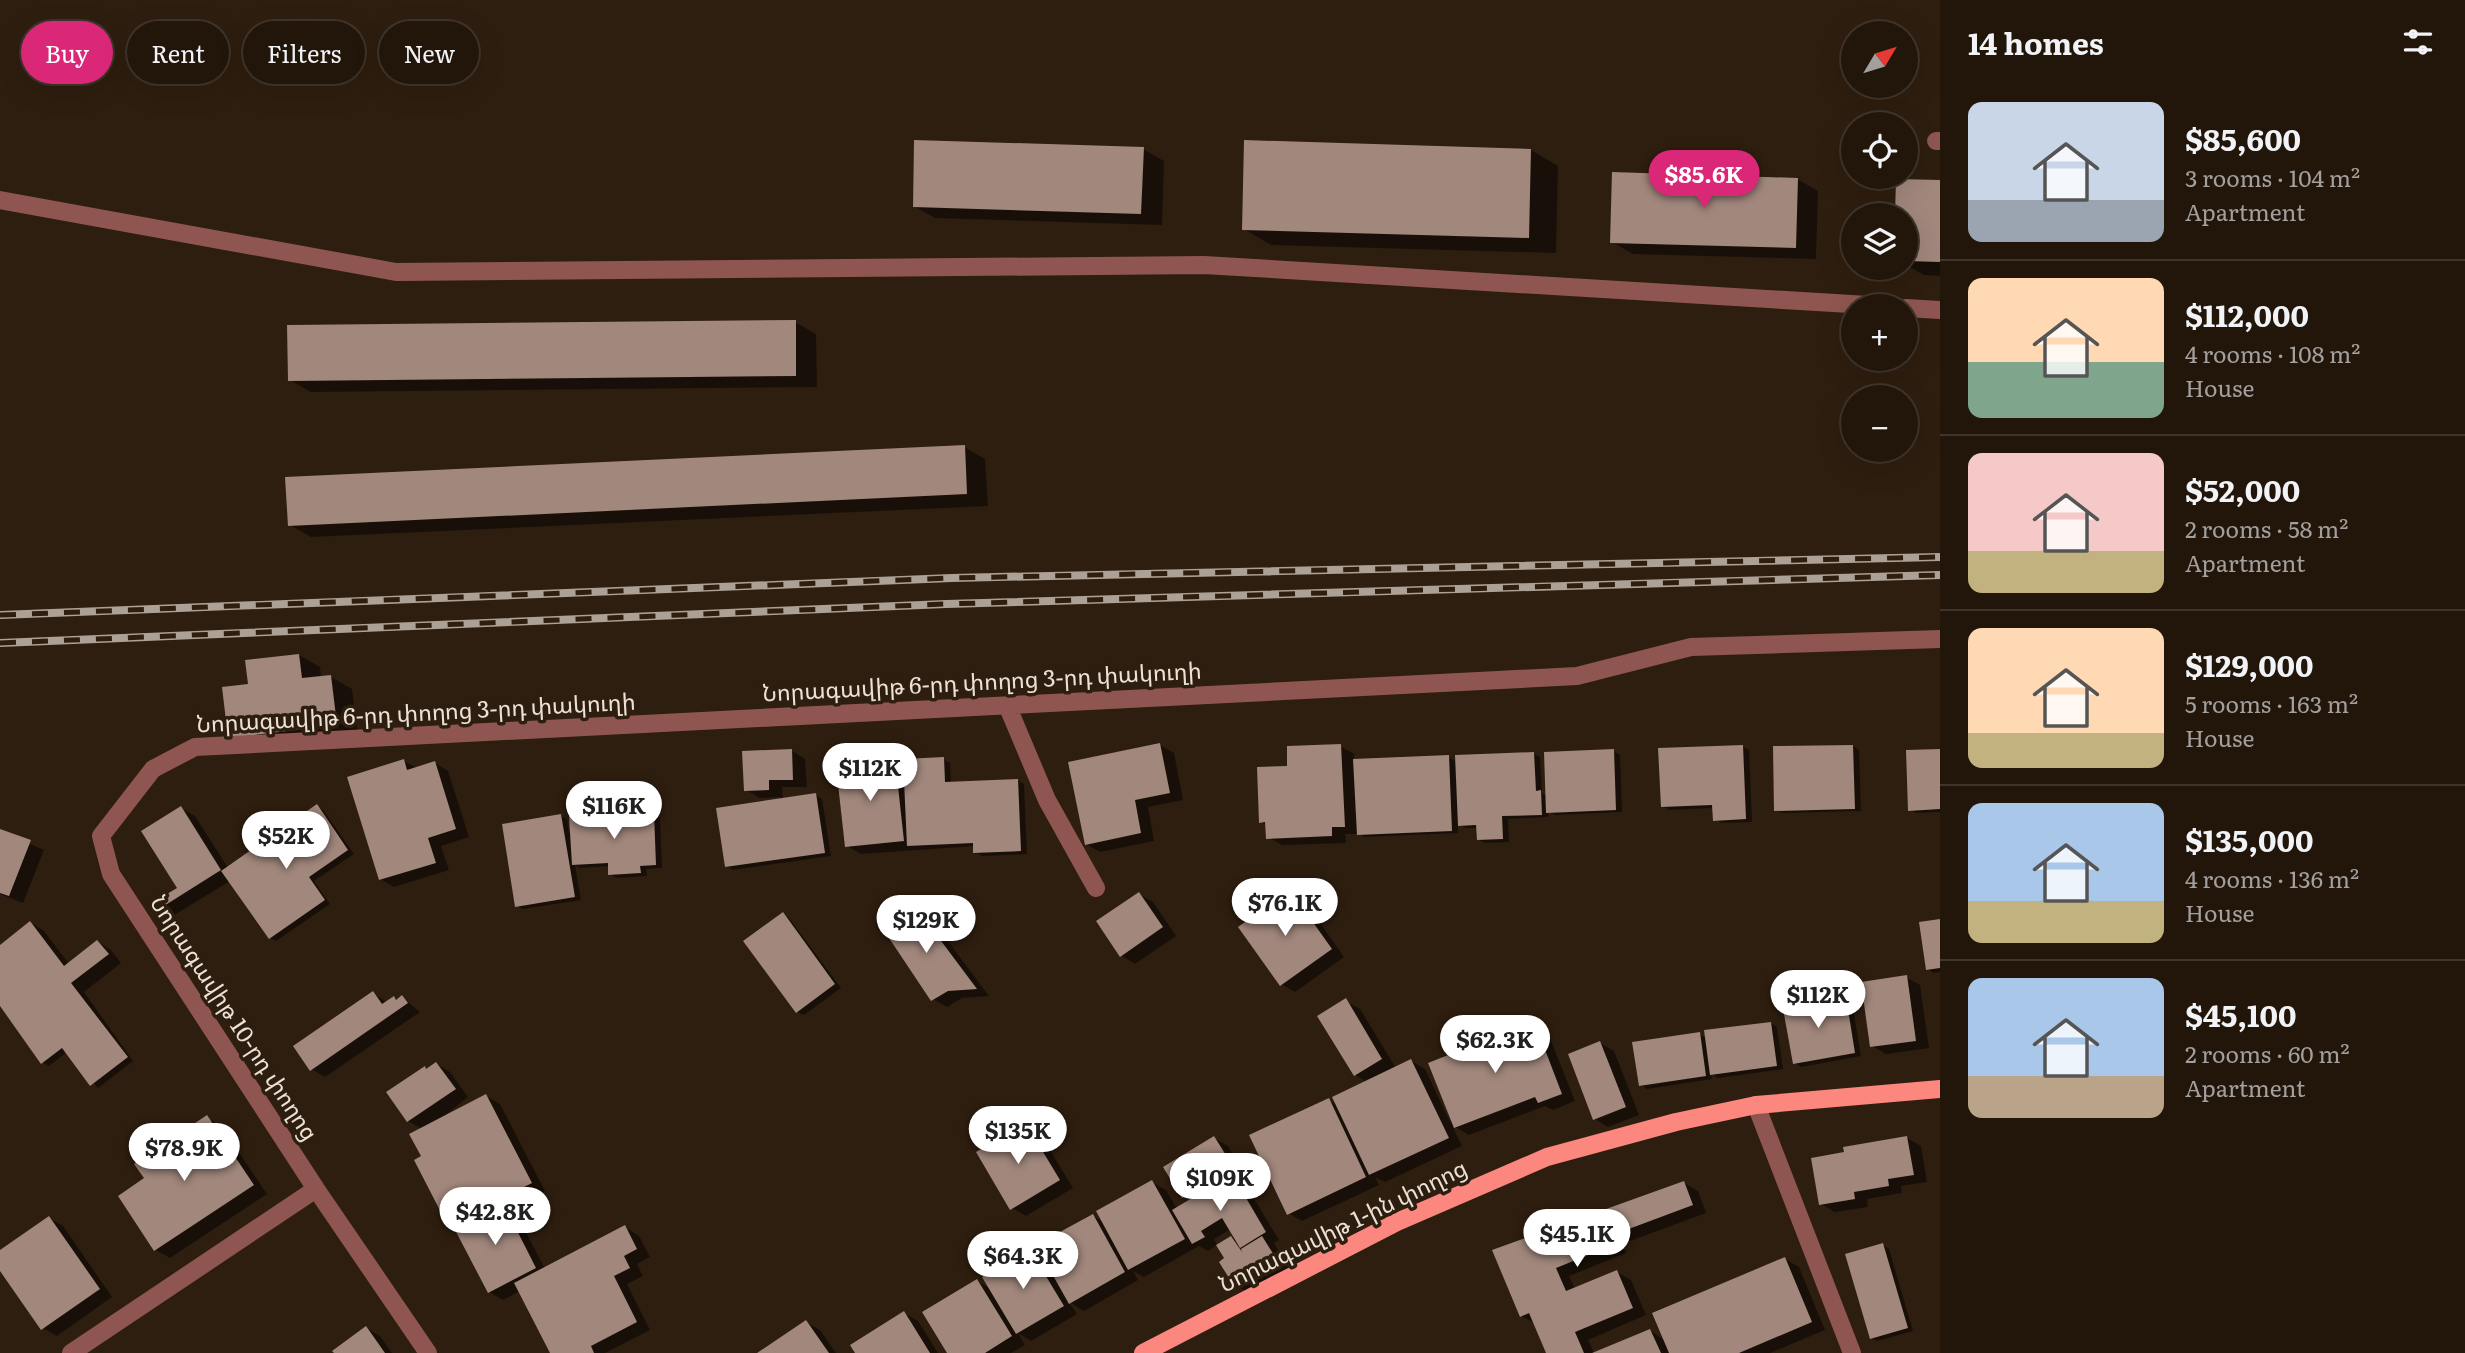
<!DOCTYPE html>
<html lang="en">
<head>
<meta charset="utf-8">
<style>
	body { margin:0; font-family:Literata,"Noto Sans Armenian",serif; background:#2a1f14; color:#f1f3f6; height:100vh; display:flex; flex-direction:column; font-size:26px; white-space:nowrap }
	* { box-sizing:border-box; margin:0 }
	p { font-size:23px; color:#a29f9d }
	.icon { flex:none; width:38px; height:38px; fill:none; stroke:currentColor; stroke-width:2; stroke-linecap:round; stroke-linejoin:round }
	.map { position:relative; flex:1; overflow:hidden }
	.side { display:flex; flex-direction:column; background:#22160b; width:525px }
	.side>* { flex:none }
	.banner { position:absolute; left:21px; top:21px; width:665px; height:63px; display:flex; gap:14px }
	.needle { width:46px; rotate:52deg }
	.controls { position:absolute; left:1841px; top:21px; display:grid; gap:14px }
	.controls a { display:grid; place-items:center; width:77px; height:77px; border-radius:50%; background:#22160b; box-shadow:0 7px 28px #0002,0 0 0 2px #3f352c; font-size:35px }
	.price { position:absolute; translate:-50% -60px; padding:0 16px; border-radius:24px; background:#fff; color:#222; font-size:23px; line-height:46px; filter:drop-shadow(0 2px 4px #0008) }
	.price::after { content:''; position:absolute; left:50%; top:42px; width:21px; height:16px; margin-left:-10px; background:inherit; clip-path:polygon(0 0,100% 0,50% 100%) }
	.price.on { background:#db2777; color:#fff }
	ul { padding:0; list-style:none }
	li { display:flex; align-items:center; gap:21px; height:175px; padding:0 28px }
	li+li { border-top:2px solid #3f352c }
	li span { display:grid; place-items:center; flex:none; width:196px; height:140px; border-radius:14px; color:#555 }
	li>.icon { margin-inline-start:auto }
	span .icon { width:84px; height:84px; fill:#fffc; stroke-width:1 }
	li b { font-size:30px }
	h2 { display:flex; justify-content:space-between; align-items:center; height:84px; padding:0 28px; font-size:30px }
	.tag { padding:0 24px; border-radius:32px; background:#22160b; box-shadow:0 7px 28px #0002,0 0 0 2px #3f352c; font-size:24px; line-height:63px }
	.tag.on { background:#db2777; color:#fff }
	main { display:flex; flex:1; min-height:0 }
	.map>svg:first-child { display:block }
	.shadow { fill:#0007; fill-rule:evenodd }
	.building { fill:#a1877c }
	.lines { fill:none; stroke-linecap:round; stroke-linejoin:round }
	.minor { stroke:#8f5651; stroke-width:18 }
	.major { stroke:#fc877f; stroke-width:18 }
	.rail-casing { stroke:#ada195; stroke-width:8 }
	.rail { stroke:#2e1e0f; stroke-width:5; stroke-dasharray:16; stroke-linecap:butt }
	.labels { text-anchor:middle; stroke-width:7; stroke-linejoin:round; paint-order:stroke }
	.street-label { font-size:23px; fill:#ece1d7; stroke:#2e1e0f }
</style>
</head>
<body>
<main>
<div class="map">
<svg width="1940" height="1353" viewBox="0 0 1940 1353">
	<rect width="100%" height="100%" fill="#2e1e0f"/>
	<path class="shadow" d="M1143,149L1164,161L1162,225L935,218L914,206Z
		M1531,150L1558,166L1556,253L1271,245L1244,229Z
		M1797,179L1818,191L1816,259L1633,254L1612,242Z
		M1898,181L1940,182V276L1924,275L1906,265V215H1897Z
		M795,322L816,334L817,387L311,392L290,380Z
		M964,447L985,459L988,506L311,537L290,525Z
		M299,655L320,667L321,678L331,677L352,689L358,736H230L250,686Z
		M1160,745L1174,753L1183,800L1148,807L1154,841L1100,852L1086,844Z
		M1340,746L1354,754V761L1448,757L1457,762L1534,754L1540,757L1542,793L1547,796L1613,751L1620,755L1622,812L1555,815L1548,811V817L1508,819L1509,842L1485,843L1478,839V828H1466L1458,824V833L1365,837L1359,834H1345L1346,843L1282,845L1268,837L1267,825L1261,822L1289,767Z
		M1853,746L1859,750L1861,811L1782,813L1776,810Z
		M1743,747L1749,750L1752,822L1722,823L1715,819L1714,808L1669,810L1663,806Z
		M791,750L805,759L807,787H782L783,800L816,795L822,799L831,856L733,870L726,866L781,800L780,797L760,798L746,790Z
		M1940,750V812L1917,813L1910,810Z
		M943,759L950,763L951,783L1017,780L1024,784L1027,854L982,856L975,852V846L861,854L847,846L895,761L905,767Z
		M404,761L417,768L435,763L448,771L469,837L441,846L449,870L394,887L380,879Z
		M317,806L323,810L354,854L314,881L330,904L276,941L270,938L230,881L171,917L157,909L180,888L181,808L195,816L228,868Z
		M653,814L660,818L662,868L646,869L647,876L616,878L610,874V866L580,868L575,865L581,900L523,909L517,906L561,816L567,819L569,833Z
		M0,831L44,850L23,903L0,894Z
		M1290,892L1304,900L1344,957L1295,992L1281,984Z
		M1139,894L1153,902L1176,936L1135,964L1122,956Z
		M915,908L929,916L989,996L962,998L947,1007L933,999Z
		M783,914L789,918L841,988L804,1015L797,1012Z
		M1940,921V972L1934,973L1927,969Z
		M31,923L44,931L69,964L98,942L111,950L121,963L84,992L133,1061L98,1088L67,1052L49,1066L42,1062L0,1003V947Z
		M1906,977L1920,985L1929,1048L1886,1054L1872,1046Z
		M373,993L388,1003L402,997L420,1012L325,1077L311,1069Z
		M1820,998L1827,1002L1828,1008L1846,1005L1853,1008L1861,1056L1801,1067L1795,1063Z
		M1346,1001L1360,1009L1396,1068L1411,1061L1425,1069L1450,1122L1534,1023L1547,1031L1575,1101L1553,1110L1545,1106L1469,1135L1452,1125L1462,1146L1385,1182L1375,1177L1379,1185L1302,1221L1288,1213L1328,1100L1338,1105L1367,1082L1355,1075Z
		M1771,1023L1777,1027L1783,1069L1718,1078L1711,1074L1712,1079L1647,1089L1641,1085L1699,1034L1706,1038Z
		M1600,1043L1614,1051L1639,1115L1608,1127L1595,1119Z
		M437,1064L450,1072L468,1097L438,1121L486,1096L500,1104L545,1191L511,1208L515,1211L545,1269L625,1227L639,1236L650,1257L637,1264L643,1276L627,1284L650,1330L605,1353H552L520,1291L503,1300L489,1292L458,1230L449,1225L423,1157L422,1129L408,1121L425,1068L428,1070Z
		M207,1118L221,1126L267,1194L170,1258L156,1250L146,1178Z
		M1025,1124L1039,1132L1073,1188L1026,1216L1012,1208Z
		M1214,1138L1228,1146L1246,1176L1239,1180L1245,1184L1279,1240L1274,1243L1290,1269L1249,1293L1235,1285L1219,1246L1235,1236L1231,1229L1214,1239L1217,1245L1208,1251L1199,1246L1144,1277L1133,1271L1138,1280L1084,1311L1069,1302L1077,1314L1031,1341L1018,1333L1025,1345L1011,1353H949L977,1281L991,1289L1029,1250L1047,1261L1093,1216L1104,1222L1152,1182L1166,1190L1177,1209L1191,1201L1184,1197ZM1254,1241V1242L1239,1252L1237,1248Z
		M1907,1138L1921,1146L1927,1182L1901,1186L1902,1193L1867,1199L1868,1207L1835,1212L1821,1204Z
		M1684,1183L1698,1191L1706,1213L1622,1244L1626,1253L1569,1276L1575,1289L1617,1272L1631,1280L1646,1315L1588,1340L1594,1353H1548L1536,1324L1521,1316L1495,1251Z
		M49,1218L63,1226L112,1297L57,1336L43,1328L0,1268V1253Z
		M1883,1245L1889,1249L1913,1331L1877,1341L1871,1338Z
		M1785,1259L1799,1267L1825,1330L1770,1353H1597L1650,1331L1665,1340Z
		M904,1313L918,1321L938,1353H857Z
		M806,1322L820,1330L836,1353H760Z
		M366,1328L380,1336L392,1353H336Z"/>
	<path class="building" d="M914,140L1144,147L1141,214L913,207Z
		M1244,140L1531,149L1529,238L1242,230Z
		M1612,172L1798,178L1796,248L1610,243Z
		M1896,179L1940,180V262L1906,261V215H1895Z
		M796,320V376L288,381L287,325Z
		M965,445L967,494L288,526L285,477Z
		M299,654L302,678L331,675L337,725L228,738L222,687L248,684L245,660Z
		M1160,743L1170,793L1135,800L1141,833L1085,845L1068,762Z
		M1341,744L1345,827H1332V836L1266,839L1265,822L1259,823L1257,767L1287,766V746Z
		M1743,745L1746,819L1713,821L1712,805L1661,807L1658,748Z
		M1853,745L1855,809L1774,811L1773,746Z
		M792,749L793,780H769V790L744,791L742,751Z
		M1614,749L1616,810L1546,813L1544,752Z
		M1940,749V809L1908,811L1906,750Z
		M1534,752L1536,791L1541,790L1542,815L1502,816L1503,839L1477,840L1476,825L1458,826L1455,755Z
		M1449,755L1452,831L1357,835L1353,759Z
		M944,757L945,782L1018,779L1021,851L973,853V843L907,846L903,759Z
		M404,759L407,770L435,761L456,829L428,838L436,863L379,880L347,777Z
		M895,759L904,841L845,847L836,766Z
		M816,793L825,853L725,867L716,808Z
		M317,804L348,850L309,877L325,900L269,939L221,871Z
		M181,806L221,870L156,911L152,903L177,888L141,831Z
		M654,813L656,865L640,866L641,873L608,875V863L572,865L569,816Z
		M561,814L575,897L515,907L502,824Z
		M0,829L31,840L9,896L0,893Z
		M1290,890L1332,949L1280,986L1238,927Z
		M1139,892L1163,927L1120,957L1096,921Z
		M915,906L977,989L948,991L931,1001L881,926Z
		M783,912L835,984L796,1013L743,941Z
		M1940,919V968L1926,970L1919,922Z
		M30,921L64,966L97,940L109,954L71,983L128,1057L90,1086L62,1048L41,1064L0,1006V945Z
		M1907,975L1916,1041L1870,1047L1861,982Z
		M373,991L382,1004L394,996L396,1000L402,995L408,1003L310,1071L293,1046Z
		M1820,996L1823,1007L1847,1003L1855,1053L1793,1064L1782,1003Z
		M1346,998L1382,1059L1354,1076L1317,1016Z
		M1534,1021L1562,1094L1538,1103L1535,1097L1454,1128L1428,1063Z
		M1771,1022L1777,1066L1710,1075L1704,1030Z
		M1700,1032L1706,1076L1639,1086L1632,1042Z
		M1600,1041L1626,1107L1593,1120L1568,1054Z
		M1411,1059L1449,1138L1369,1175L1332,1097Z
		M436,1062L456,1089L407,1122L386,1092L425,1066L426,1069Z
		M486,1094L532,1183L448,1226L414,1160L421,1156L409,1134Z
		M1329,1098L1366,1177L1287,1215L1249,1135Z
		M207,1115L254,1185L154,1251L118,1196L144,1178L134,1164Z
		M1025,1122L1060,1180L1010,1210L976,1152Z
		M1214,1136L1234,1168L1182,1198L1163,1167Z
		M1907,1136L1914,1175L1888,1179L1889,1186L1854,1192L1855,1199L1819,1205L1811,1158L1844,1152L1843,1147Z
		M1232,1174L1266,1232L1240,1248L1222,1218L1201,1231L1205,1237L1192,1244L1172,1210Z
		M1152,1180L1185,1239L1128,1270L1096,1211Z
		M1684,1181L1693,1205L1610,1236L1613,1245L1556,1268L1566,1291L1617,1270L1633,1308L1575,1332L1584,1353H1546L1529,1313L1520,1317L1492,1250Z
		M502,1201L536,1268L488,1293L453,1226Z
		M1093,1214L1125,1272L1069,1304L1036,1245Z
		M49,1216L100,1289L41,1330L0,1271V1250Z
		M625,1225L637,1249L624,1256L630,1268L614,1276L637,1322L591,1346L594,1353H550L514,1283Z
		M1231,1236L1242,1252L1241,1249L1262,1236L1277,1260L1234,1286L1219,1262L1224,1258L1216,1245Z
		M1883,1243L1908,1328L1870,1339L1845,1254Z
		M1029,1248L1064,1306L1016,1334L982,1277Z
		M1785,1257L1812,1322L1739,1353H1669L1652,1313Z
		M977,1279L1012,1336L985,1353H947L922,1312Z
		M904,1311L930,1353H855L850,1345Z
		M806,1320L829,1353H757Z
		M366,1326L385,1353H334L332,1351Z
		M1650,1329L1661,1353H1592Z"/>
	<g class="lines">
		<path class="minor" d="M1936,141H1940
			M0,200L396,272L1204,265L1884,306
			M1906,308L1940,310
			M1007,705L1047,800L1096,888
			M1756,1105L1852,1353
			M71,1353L316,1189
			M428,1353L316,1189L111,874L101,836L153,769L195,747L1577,676L1691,647L1940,639"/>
		<path class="major" d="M1143,1353L1397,1222L1547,1157L1676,1122L1756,1105L1940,1089"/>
		<g class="rail-casing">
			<path id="rail" d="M0,615L952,578L1940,557
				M0,643L946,604L1940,575"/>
		</g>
		<use href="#rail" class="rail"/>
	</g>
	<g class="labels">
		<g class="street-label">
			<text transform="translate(982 682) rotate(-3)" y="8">Նորագավիթ 6-րդ փողոց 3-րդ փակուղի</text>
			<text transform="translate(416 713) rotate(-3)" y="8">Նորագավիթ 6-րդ փողոց 3-րդ փակուղի</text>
			<text transform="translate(234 1018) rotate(57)" y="8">Նորագավիթ 10-րդ փողոց</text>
			<text transform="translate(1343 1226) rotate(-26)" y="8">Նորագավիթ 1-ին փողոց</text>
		</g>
	</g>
</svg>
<div class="controls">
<a><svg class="needle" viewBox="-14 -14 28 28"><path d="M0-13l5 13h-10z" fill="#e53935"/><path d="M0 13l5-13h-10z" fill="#a29f9d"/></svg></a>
<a><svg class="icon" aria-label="locate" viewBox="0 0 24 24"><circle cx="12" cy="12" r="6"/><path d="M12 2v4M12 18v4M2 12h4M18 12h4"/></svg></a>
<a><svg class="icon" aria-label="layers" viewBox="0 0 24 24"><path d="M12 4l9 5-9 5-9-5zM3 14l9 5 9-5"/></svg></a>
<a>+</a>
<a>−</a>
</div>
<b class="price on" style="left:1704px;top:210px">$85.6K</b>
<b class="price" style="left:870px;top:803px">$112K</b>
<b class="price" style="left:614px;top:841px">$116K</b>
<b class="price" style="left:286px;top:871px">$52K</b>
<b class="price" style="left:1285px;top:938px">$76.1K</b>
<b class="price" style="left:926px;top:955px">$129K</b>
<b class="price" style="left:1818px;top:1030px">$112K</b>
<b class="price" style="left:1495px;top:1075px">$62.3K</b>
<b class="price" style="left:1018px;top:1166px">$135K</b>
<b class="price" style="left:184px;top:1183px">$78.9K</b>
<b class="price" style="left:1220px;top:1213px">$109K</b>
<b class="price" style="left:495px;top:1247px">$42.8K</b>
<b class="price" style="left:1577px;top:1269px">$45.1K</b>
<b class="price" style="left:1023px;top:1291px">$64.3K</b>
<div class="banner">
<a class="tag on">Buy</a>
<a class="tag">Rent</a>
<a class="tag">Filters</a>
<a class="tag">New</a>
</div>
</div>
<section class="side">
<h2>14 homes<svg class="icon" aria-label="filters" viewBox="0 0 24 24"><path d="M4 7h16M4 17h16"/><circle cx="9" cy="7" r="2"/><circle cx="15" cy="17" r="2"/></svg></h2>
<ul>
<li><span style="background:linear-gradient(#c9d6e8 70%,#9aa5b1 0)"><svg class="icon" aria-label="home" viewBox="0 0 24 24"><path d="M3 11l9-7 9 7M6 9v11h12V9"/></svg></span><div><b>$85,600</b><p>3 rooms · 104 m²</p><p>Apartment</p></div></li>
<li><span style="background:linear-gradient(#ffd9b3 60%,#7fa58c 0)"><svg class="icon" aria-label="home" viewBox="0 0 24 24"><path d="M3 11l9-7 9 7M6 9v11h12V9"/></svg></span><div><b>$112,000</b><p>4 rooms · 108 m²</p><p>House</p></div></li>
<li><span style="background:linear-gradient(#f6c9c9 70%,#c2b280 0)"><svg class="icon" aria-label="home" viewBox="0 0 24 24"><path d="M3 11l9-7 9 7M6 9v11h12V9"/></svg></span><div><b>$52,000</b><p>2 rooms · 58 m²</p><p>Apartment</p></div></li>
<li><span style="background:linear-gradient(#ffd9b3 75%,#c2b280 0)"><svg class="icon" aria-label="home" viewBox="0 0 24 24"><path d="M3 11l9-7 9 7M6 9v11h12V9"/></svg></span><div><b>$129,000</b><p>5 rooms · 163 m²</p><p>House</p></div></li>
<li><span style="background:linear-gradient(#a9c7e8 70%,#c2b280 0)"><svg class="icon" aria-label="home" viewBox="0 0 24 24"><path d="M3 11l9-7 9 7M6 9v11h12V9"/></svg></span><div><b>$135,000</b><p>4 rooms · 136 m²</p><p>House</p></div></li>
<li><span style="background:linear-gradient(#a9c7e8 70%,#b9a48a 0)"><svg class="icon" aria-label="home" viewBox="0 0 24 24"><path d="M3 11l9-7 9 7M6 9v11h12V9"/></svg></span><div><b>$45,100</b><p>2 rooms · 60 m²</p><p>Apartment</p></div></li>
</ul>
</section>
</main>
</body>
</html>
